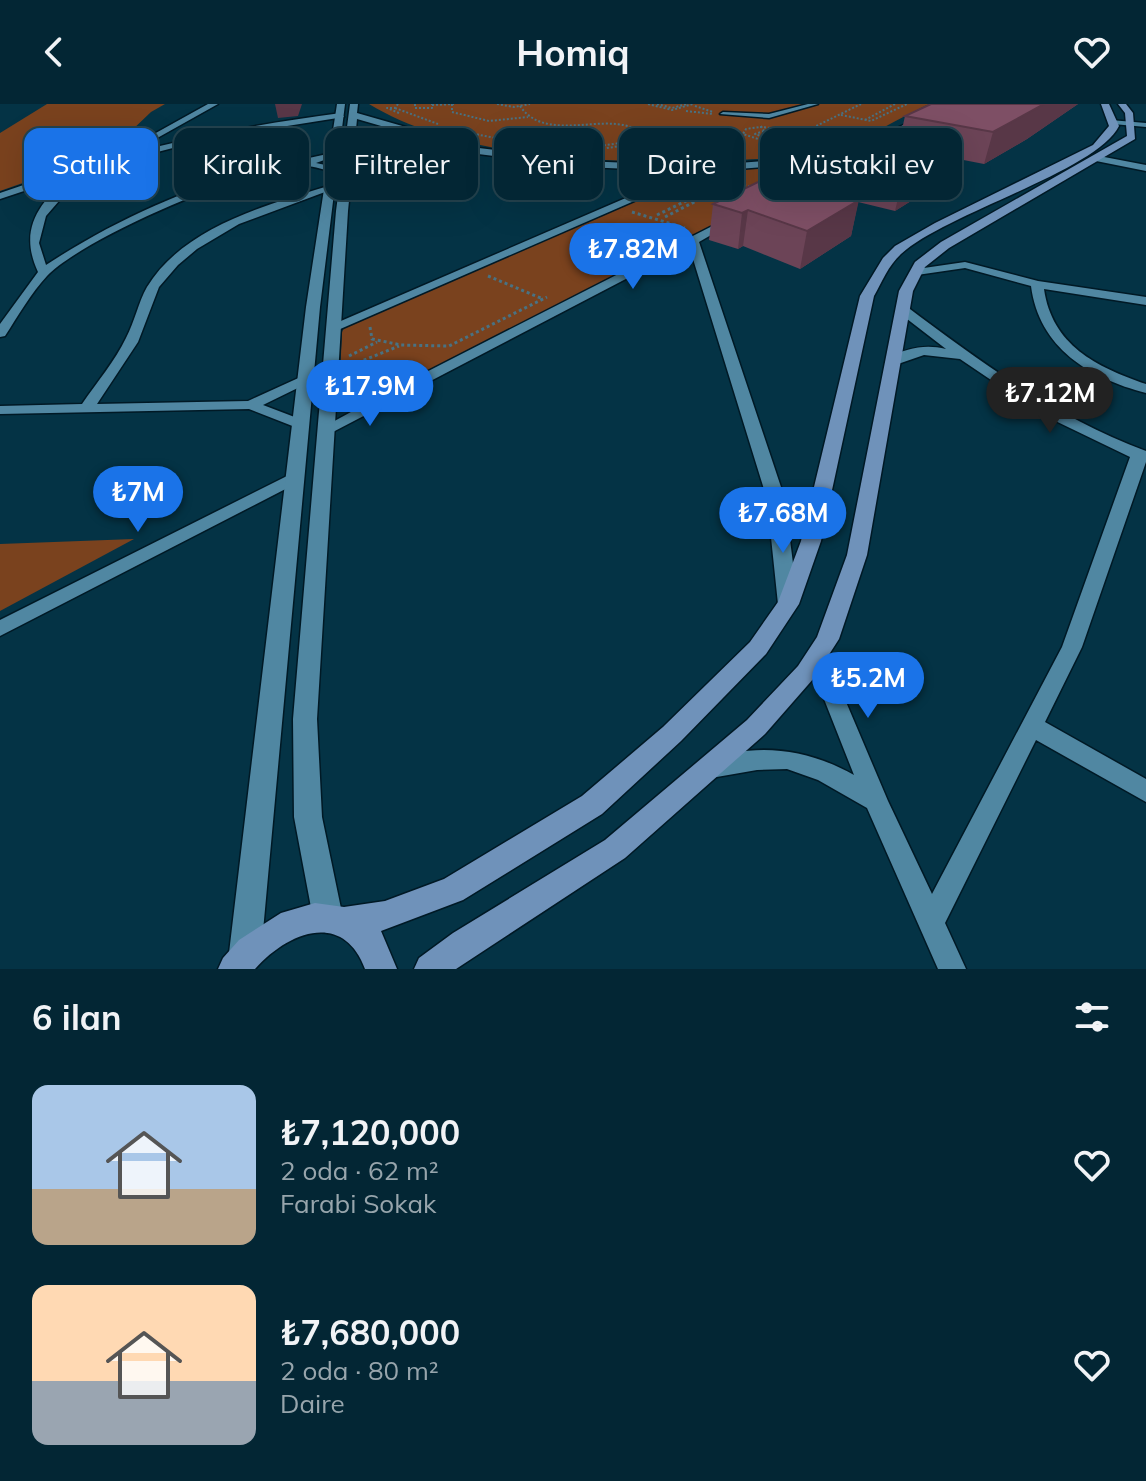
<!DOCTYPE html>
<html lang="tr">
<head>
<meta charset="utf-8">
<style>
	body { margin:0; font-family:Mulish,sans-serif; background:#0d2e3c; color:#f1f3f6; height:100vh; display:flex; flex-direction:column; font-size:30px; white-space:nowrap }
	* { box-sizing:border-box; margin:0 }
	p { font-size:26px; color:#97a5ac }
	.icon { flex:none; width:44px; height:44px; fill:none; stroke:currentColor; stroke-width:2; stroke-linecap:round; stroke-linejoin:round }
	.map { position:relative; height:865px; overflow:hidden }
	.details { display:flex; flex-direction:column; background:#032634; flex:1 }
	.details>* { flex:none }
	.top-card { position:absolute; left:24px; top:24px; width:1098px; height:72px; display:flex; gap:16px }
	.price { position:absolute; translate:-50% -68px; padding:0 18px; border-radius:28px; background:#1a73e8; color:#fff; font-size:26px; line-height:52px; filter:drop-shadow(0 2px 4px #0008) }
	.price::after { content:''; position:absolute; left:50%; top:48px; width:24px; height:18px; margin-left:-12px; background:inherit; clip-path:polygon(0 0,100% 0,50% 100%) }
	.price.active { background:#222; color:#fff }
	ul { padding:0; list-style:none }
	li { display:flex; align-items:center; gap:24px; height:200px; padding:0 32px }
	li span { display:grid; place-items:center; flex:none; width:224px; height:160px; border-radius:16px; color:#555 }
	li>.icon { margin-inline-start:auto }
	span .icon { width:96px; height:96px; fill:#fffc; stroke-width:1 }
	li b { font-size:34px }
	h2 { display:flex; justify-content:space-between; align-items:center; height:96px; padding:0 32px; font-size:34px }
	.chip { padding:0 28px; border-radius:16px; background:#032634; box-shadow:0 8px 32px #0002,0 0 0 2px #24434f; font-size:28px; line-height:72px }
	.chip.active { background:#1a73e8; color:#fff }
	header { display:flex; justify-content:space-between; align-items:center; height:104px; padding:0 32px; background:#032634; font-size:36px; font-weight:700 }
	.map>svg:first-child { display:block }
	.green { fill:#7a421e }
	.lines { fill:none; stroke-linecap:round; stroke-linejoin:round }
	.pedestrian-casing { stroke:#001925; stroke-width:3 }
	.minor-casing { stroke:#001925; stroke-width:3 }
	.tertiary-casing { stroke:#001925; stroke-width:3 }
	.secondary-casing { stroke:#001925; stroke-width:3 }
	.path-far1 { stroke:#497283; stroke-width:2; stroke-dasharray:2 2; stroke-linecap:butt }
	.path { stroke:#497283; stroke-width:3; stroke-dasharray:3 3; stroke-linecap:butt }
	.pedestrian { fill:#5087a2; fill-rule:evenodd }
	.minor { fill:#5087a2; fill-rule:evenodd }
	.tertiary { fill:#5087a2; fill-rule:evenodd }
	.secondary { fill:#6f92ba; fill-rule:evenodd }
	.wall { fill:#6c4457 }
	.shaded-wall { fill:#583747 }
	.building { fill:#7e4f65; stroke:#583747; stroke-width:2 }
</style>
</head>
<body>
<header><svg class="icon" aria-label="back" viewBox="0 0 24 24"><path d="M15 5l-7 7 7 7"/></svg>Homiq<svg class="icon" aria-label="heart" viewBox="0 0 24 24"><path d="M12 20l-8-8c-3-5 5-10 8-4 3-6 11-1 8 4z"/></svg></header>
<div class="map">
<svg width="1146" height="865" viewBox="0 0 1146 865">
	<rect width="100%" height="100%" fill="#043345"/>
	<path class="green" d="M47,0H165L151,8L108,49L0,87V29Z
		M369,0H929C897,15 863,37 830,47C801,55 768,54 739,56C631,61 463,58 369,0Z
		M816,60L746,104L425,269L385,284L347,280L340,272L342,228L346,220L700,68Z
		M134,435L0,507V440Z"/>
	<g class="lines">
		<g class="pedestrian-casing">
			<path id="pedestrian" d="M808,0H818L769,14L720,10L723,8L769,10Z"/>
		</g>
		<g class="minor-casing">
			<path id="minor" d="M208,0H218L143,42L136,40Z
				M341,9L344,13L211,34L85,67L46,112L39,139L46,161C113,117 184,85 261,64C285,58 310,55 334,48L338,51L316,59L335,63V67C325,67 315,62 305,62C253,60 83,134 47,172C31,189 18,212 5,232L0,233V220L38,168C18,125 39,98 72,71L0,95V89C111,50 224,24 341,9Z
				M1110,16L1146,19V23L1113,20Z
				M1099,52L1146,61V67L1096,57Z
				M700,62L703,67L338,226L327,223Z
				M325,83L333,85L239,120L197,145L178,161L159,183L138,238L97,300L248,297L305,271L310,272V278L263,301L305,317V323H295L249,305L0,310V302L82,300C97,278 115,257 126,234C135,217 138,199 147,183C183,124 263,102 325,83Z
				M728,114L737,116L699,138L785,395L798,500L795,505H781L778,500L767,395L689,142L331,329L326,331L318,326L382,291L324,282V276L397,283Z
				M965,158L1038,177L1146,193V201L1044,185C1052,241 1096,263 1146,280V289C1089,274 1039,244 1031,182L965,164L917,171L911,168L917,165Z
				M898,202H906C982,259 1057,314 1146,347V358L1082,543L1045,618L1146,675V698L1036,636L945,819L966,865H938L867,704L818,676L787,665L757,666L711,674L703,671L699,664L703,657C755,638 806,644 854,671L807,552L810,546L817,544L824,546L888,697L932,790L1062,543L1130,353L1043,311L960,255L924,251L898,260H888V254C907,244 925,240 946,245L898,208Z
				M295,368L301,369L303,373L301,377L0,532V516Z"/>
		</g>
		<g class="tertiary-casing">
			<path id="tertiary" d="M337,0H345L320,203L261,849L256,860L245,865L234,860L229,849L306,203Z
				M350,0H358L357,9L479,44L584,57L700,62L818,53L823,56L818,59L700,68L584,63L478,50L357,15L348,107L317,615L322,713L343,814L339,825L328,829L317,825L313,814L294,713L293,615L336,107Z
				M947,0H958L874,41L866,39Z"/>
		</g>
		<g class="secondary-casing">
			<path id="secondary" d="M1101,0H1109L1119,22C1097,67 946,109 901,150C888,162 882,178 874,192L821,437L799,500L766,550L681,637L602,710L463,796L381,827L397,865H365C343,806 288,828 255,865H218L223,854L239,836L281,809L315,799L344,803L385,797L444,775L582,692L663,623L750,538L778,498L801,437L860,192L883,154L895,142L935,119L1093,41L1109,22Z
				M1118,0H1126L1133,9L1135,35L949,144L925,163L913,187L867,451L839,535L814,574L765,630L625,754L456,865H414L419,854L453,829L605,736L747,616L798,562L817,533L847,451L899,187L915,158L941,138L1127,32L1125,9Z"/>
		</g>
		<path class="path-far1" d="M398,0L395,4H387L399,9
			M415,0V4H432V0
			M452,0V8L489,17L528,13
			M497,0L514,3L530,0
			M648,0L672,6L693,0
			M657,0L672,4L687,0
			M432,1L455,0
			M520,2C541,33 585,17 616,20C631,21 644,29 659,32
			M695,2L713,8
			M395,4L438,20
			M686,7L713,10
			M841,11L871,17L907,0
			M865,16L895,0
			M761,22L764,27
			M760,23L782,25L791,32L767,38L743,30L746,25Z
			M764,27L779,32L767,34L755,30Z
			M469,29L496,34
			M666,30L675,32L676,33H658Z
			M778,31L802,29L861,0
			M576,45L635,37
			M595,46L664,35
			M711,79L736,85L724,92L700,86Z
			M688,96L697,92
			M698,96L703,94
			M714,96L678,87L707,72L756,84L733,96"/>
		<path class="path" d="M706,94L727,100L737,94
			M632,108L685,124
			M657,111L692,94
			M665,113L702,94
			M573,134L629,153
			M488,172L543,195
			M370,223L372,235L401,241L449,242L547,193
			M349,252L377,238
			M347,263L399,242"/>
		<use href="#pedestrian" class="pedestrian"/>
		<use href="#minor" class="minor"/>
		<use href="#tertiary" class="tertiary"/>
		<use href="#secondary" class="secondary"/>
	</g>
	<path class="wall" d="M931,0H1078L1027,35L984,60L943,52L935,82L895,107L858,98L851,132L800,165L743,142L738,145L709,136L713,100L901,30L905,12Z"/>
	<path class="shaded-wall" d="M275,0H302L298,12L278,14Z
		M1044,0H1078L1027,35L984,60L993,28Z
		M901,30L894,61L886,37Z
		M943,49L935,82L895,107L903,73Z
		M846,60L839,93L801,82Z
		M859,96L851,132L800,165L807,127Z
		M748,106L743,142L738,145L742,109Z"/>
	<path class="building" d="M931,0H1044L993,28L905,12Z
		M871,23L901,30L886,37L943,49L903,73L846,60L801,82L859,96L807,127L748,106L742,109L713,100Z"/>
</svg>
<b class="price" style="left:633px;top:187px">₺7.82M</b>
<b class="price" style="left:370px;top:324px">₺17.9M</b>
<b class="price active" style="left:1050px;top:331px">₺7.12M</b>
<b class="price" style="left:138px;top:430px">₺7M</b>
<b class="price" style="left:783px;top:451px">₺7.68M</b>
<b class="price" style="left:868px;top:616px">₺5.2M</b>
<div class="top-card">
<a class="chip active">Satılık</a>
<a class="chip">Kiralık</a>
<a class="chip">Filtreler</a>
<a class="chip">Yeni</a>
<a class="chip">Daire</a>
<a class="chip">Müstakil ev</a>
</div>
</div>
<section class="details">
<h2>6 ilan<svg class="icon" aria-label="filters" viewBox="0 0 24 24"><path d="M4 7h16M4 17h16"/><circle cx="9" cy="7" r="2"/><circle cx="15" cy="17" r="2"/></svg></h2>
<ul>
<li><span style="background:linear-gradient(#a9c7e8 65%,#b9a48a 0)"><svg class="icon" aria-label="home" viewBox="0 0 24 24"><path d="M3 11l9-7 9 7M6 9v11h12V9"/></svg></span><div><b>₺7,120,000</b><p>2 oda · 62 m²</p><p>Farabi Sokak</p></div><svg class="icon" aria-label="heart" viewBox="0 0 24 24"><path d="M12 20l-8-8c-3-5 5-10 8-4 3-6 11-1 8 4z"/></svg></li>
<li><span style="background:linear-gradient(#ffd9b3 60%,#9aa5b1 0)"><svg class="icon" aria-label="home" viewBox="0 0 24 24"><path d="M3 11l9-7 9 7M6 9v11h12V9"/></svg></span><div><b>₺7,680,000</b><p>2 oda · 80 m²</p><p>Daire</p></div><svg class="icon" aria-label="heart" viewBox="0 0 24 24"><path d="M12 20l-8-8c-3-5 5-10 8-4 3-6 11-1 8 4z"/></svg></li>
</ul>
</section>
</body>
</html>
